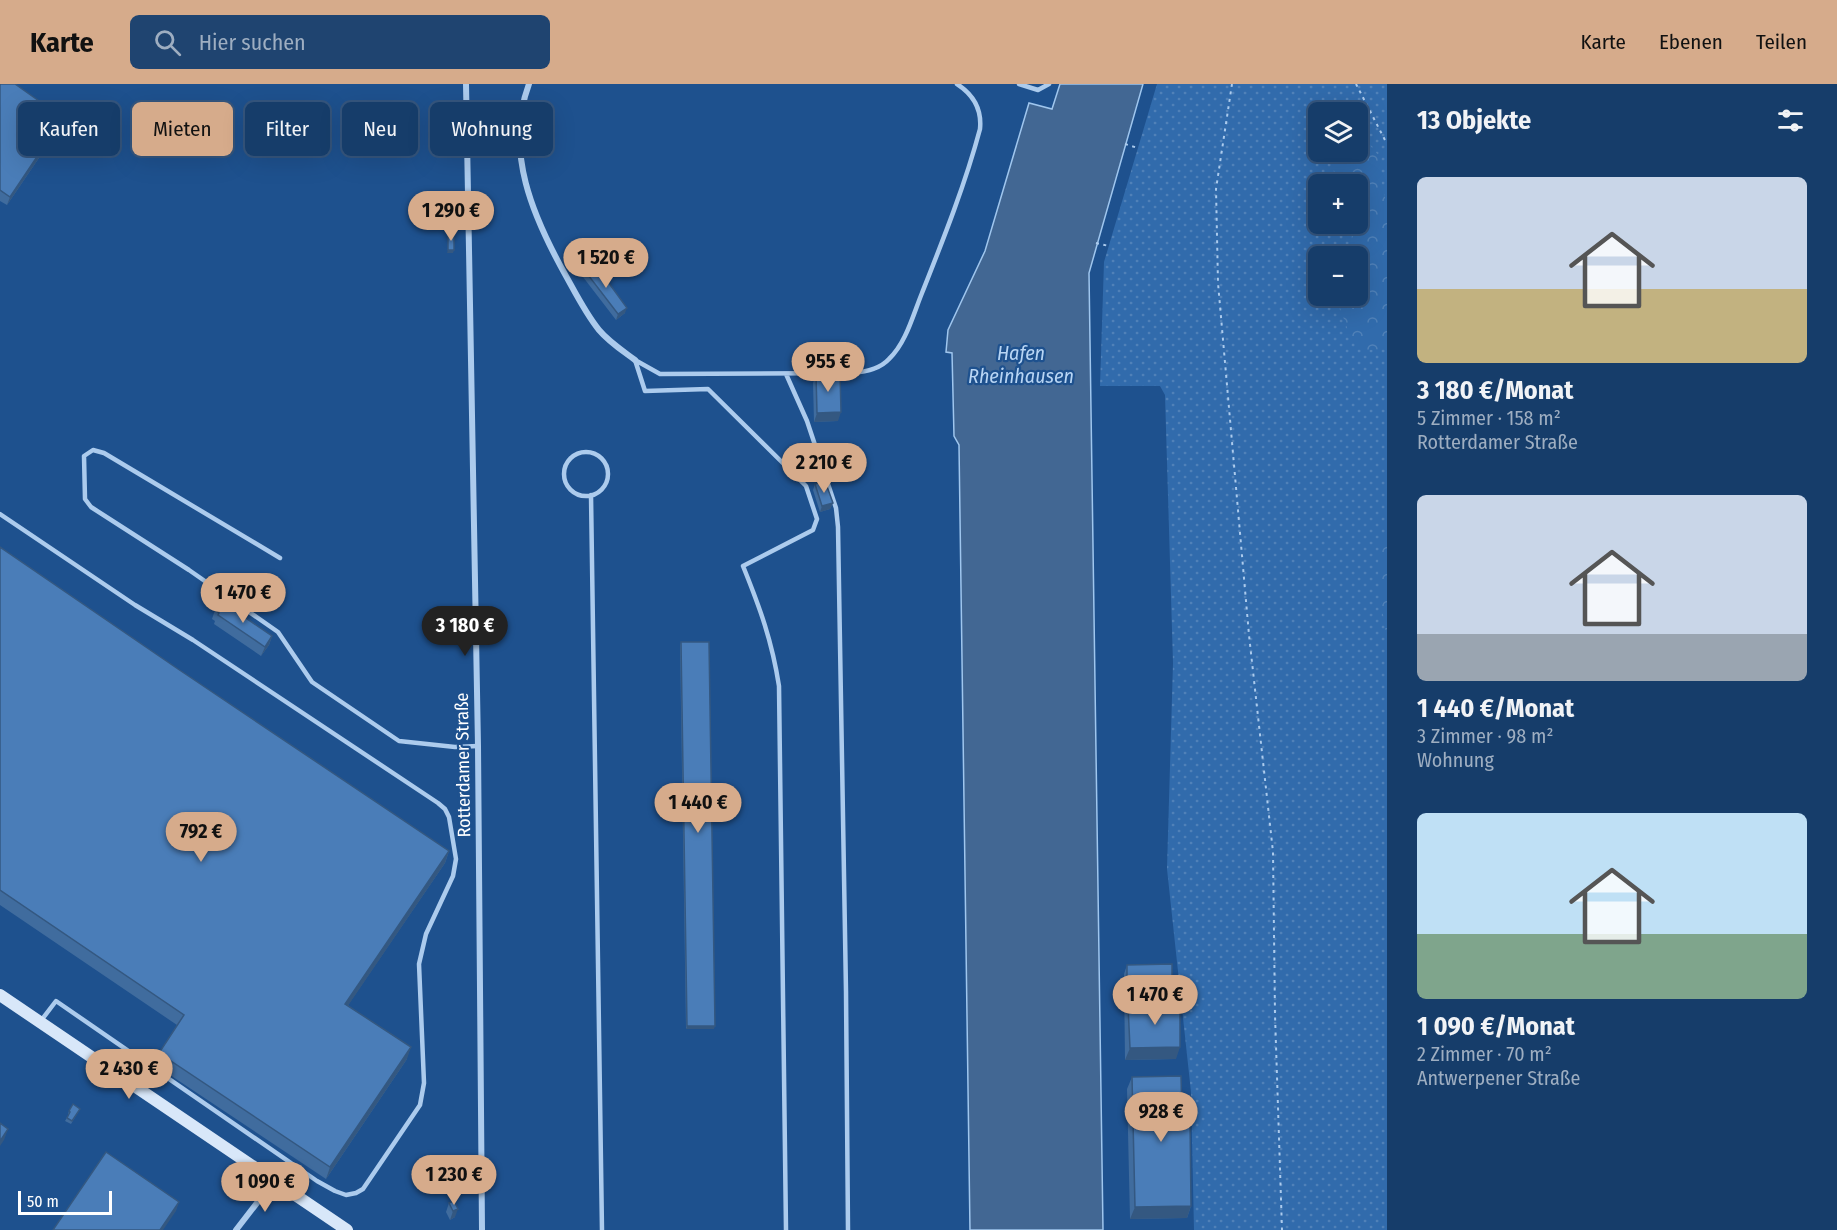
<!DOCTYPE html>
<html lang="de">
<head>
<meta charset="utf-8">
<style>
	body { margin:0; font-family:"Fira Sans Condensed",sans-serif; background:#1f4470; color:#f1f3f6; height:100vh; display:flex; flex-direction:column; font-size:22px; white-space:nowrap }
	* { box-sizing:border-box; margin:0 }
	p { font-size:20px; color:#9eaec1 }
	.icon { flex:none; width:33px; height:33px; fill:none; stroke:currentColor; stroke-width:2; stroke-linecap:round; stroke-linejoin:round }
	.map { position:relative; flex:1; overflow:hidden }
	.drawer { display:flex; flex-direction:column; background:#163d6a; width:450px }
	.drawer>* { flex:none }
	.banner { position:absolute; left:18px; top:18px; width:570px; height:54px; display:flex; gap:12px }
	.buttons { position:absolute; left:1308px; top:18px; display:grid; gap:12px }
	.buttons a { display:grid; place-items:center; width:60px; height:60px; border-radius:9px; background:#163d6a; box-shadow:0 6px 24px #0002,0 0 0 2px #35567e; font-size:30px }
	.scale { position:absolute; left:18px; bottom:15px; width:94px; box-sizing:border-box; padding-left:6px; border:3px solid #fff; border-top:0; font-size:16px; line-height:21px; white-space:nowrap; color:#fff; -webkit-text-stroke:4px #1e518e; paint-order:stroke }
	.price { position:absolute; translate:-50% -51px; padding:0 14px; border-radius:21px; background:#d6ab8b; color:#111; font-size:20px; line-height:39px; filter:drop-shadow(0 2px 3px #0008) }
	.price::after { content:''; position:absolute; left:50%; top:36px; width:18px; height:14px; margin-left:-9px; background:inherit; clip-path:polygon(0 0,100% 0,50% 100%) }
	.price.selected { background:#222; color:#fff }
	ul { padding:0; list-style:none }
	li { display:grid; align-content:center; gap:12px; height:318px; padding:0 30px }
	li span { display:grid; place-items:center; height:186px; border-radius:9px; color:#555 }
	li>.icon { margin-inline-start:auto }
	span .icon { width:108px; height:108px; fill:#fffc; stroke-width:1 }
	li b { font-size:26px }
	h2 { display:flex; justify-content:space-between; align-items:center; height:72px; padding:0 30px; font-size:26px }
	.pill { padding:0 21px; border-radius:9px; background:#163d6a; box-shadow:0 6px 24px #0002,0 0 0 2px #35567e; font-size:21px; line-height:54px }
	.pill.selected { background:#d6ab8b; color:#111 }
	header { display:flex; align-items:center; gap:36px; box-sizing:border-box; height:84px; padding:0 30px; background:#d6ab8b; color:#111 }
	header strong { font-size:28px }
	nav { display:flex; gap:33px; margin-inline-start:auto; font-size:21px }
	.search { width:420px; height:54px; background:#1f4470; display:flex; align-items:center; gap:15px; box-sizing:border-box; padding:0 21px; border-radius:9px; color:#9eaec1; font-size:22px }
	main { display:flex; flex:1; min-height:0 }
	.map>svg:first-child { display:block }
	.grass { fill:url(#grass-dots); fill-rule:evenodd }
	.forest { fill:url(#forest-crowns) }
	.water { fill:#426793; stroke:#9fc6ee; stroke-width:1.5 }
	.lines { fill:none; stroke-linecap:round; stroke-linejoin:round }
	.path { stroke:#accbed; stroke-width:2; stroke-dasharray:3 4.5; stroke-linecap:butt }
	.service { stroke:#accbed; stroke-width:4.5 }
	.minor { stroke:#accbed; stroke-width:6 }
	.secondary { stroke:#d8e7f9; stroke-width:12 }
	.wall { fill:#406c9e }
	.shaded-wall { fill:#345881 }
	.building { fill:#4a7db8; stroke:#345881; stroke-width:1.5 }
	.labels { text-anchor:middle; stroke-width:4.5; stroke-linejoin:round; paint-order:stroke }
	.street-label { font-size:18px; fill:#fff; stroke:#1e518e }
	.water-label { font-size:20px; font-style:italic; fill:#b8d5f4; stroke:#1e518e }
</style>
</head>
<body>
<header>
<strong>Karte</strong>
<div class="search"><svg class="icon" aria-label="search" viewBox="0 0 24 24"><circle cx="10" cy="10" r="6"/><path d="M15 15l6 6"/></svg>Hier suchen</div>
<nav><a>Karte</a><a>Ebenen</a><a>Teilen</a></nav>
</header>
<main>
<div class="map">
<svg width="1387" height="1146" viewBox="0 0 1387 1146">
	<defs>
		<pattern id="grass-dots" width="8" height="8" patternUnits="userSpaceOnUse" patternTransform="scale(1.5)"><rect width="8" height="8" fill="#316bac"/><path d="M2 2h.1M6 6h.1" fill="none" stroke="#5081b8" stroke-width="1.8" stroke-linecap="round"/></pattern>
		<pattern id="forest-crowns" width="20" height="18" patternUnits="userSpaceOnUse" patternTransform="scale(1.5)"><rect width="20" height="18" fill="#316bac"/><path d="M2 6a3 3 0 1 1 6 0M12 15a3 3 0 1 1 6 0" fill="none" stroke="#5081b8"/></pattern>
	</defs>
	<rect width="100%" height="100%" fill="#1e518e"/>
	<path class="grass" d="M1157,0H1387V1146H1194L1191,1008L1167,785L1173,579L1165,311L1160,302H1100L1104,178ZM1318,28H1358V68H1318ZM1318,100H1358V140H1318ZM1318,172H1358V212H1318Z"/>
	<path class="forest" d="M1358,52L1368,59L1379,72L1380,92L1387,122V265L1367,266L1350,252L1340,224L1338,212H1358V172H1344L1353,152L1350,140H1358V100H1339L1332,81L1337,68H1358Z
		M1387,444V560C1384,525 1369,475 1387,444Z"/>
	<path class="water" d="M1060,0H1143L1089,189L1103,1146H970L959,361L954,352L952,269L946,268L948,246L985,167L1029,19L1052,25Z"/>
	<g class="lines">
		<path class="path" d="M1232,0L1216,105L1218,199L1249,551L1273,768L1275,931L1282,1146
			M1356,0L1387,60
			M1125,60L1138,64
			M1096,159L1109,162"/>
		<path class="service" d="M1019,0L1038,6L1049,0
			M635,276L645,307L708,305L806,402L817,435L813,446L743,482C760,524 772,557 779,602L786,1146
			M635,276L660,290L852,289C865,288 880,285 889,275C906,259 913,231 922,209C943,156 965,101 980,45C982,25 974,11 957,0
			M786,290L807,337L836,424L838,443L846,907L848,1146
			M564 390a22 22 0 1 1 44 0a22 22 0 1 1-44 0Z
			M591,411L602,1146
			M0,430L135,521L193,556L438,719L445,725L449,733L456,775L453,792L426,850L419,880L424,999L420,1021L363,1105L356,1109L346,1111L335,1107L317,1097L56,917L40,938
			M280,474L104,369L93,366L84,372L85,415L91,423L189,486L278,548L312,598L399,657L455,663L478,662"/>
		<path class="minor" d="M466,0L478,662L482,1146
			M529,0C504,67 533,133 566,192C576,210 586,230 599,246C609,258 623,267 635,276
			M236,1146L274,1097"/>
		<path class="secondary" d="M0,911L347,1146"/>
	</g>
	<path class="wall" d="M0,0L60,43L7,121L0,117Z
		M585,187L625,229L616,236L583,193Z
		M816,290L838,337L814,338L813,299Z
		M815,400L833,419L830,425L820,428L813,406Z
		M0,463L178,585L449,767L445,779L348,921L407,975L326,1095L155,981L159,969L177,941L0,821Z
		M215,526L272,552L269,561L261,572L214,540L215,537L212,535Z
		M681,558L714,945H686L680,561Z
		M1127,881L1172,919L1176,975L1125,976L1124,890Z
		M1132,993L1182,1036L1191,1122L1187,1134L1130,1135L1127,1005Z
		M80,1025L71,1040L65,1037L69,1030H68L69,1027Z
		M454,1117L455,1133L450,1136L446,1128L449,1119Z"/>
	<path class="shaded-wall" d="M63,34L60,43L7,121L10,113Z
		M448,166H454L453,169H447Z
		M627,224L625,229L616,236L618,230Z
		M841,328L838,337L814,338L817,329Z
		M833,419L830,425L820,428L822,422Z
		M272,552L269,561L261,572L265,563Z
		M449,767L445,779L341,932L345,920Z
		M687,942H715L714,945H686Z
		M411,963L407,975L326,1095L330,1083Z
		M1180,963L1176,975L1125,976L1130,964Z
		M8,1045L4,1056L0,1062V1057Z
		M179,1118L176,1127L163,1146H160Z
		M1191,1122L1187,1134L1130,1135L1135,1123Z
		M458,1125L455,1133L450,1136L453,1127Z"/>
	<path class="building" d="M0,0H15L63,34L10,113L0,106Z
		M448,150H454V166H448Z
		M595,180L627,224L618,230L585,187Z
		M840,289L841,328L817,329L816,290Z
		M825,397L833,419L822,422L815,400Z
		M0,463L178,585L449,767L345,920L411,963L330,1083L159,969L184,931L0,806Z
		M221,517L272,552L265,563L218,531L219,529L215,526Z
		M681,558H709L715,942H687Z
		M1172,880V919L1128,921L1127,924V881Z
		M1180,919V963L1130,964L1128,921Z
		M1181,992L1182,1036H1190L1191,1122L1135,1123L1132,993Z
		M73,1020L80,1025L72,1037L67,1034L70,1028L69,1027Z
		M0,1039L8,1045L0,1057Z
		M106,1068L179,1118L160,1146H53Z
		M454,1117L458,1125L453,1127L449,1119Z"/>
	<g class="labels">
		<g class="street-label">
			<text transform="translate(463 681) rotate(-91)" y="6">Rotterdamer Straße</text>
		</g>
		<g class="water-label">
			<text x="1021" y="276">Hafen<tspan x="1021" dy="23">Rheinhausen</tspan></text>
		</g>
	</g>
</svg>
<div class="buttons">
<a><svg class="icon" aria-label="layers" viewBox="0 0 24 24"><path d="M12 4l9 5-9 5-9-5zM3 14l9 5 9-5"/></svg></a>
<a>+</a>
<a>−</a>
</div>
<div class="scale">50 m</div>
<b class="price" style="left:451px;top:158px">1 290 €</b>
<b class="price" style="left:606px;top:205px">1 520 €</b>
<b class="price" style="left:828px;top:309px">955 €</b>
<b class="price" style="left:824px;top:410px">2 210 €</b>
<b class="price" style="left:243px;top:540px">1 470 €</b>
<b class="price selected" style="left:465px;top:573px">3 180 €</b>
<b class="price" style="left:698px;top:750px">1 440 €</b>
<b class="price" style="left:201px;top:779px">792 €</b>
<b class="price" style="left:1155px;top:942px">1 470 €</b>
<b class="price" style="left:129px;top:1016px">2 430 €</b>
<b class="price" style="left:1161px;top:1059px">928 €</b>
<b class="price" style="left:454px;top:1122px">1 230 €</b>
<b class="price" style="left:265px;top:1129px">1 090 €</b>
<div class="banner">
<a class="pill">Kaufen</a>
<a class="pill selected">Mieten</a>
<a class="pill">Filter</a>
<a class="pill">Neu</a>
<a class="pill">Wohnung</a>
</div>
</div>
<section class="drawer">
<h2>13 Objekte<svg class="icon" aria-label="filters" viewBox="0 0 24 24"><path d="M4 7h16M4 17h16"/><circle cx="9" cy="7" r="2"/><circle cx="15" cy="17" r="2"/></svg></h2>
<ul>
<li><span style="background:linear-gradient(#c9d6e8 60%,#c2b280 0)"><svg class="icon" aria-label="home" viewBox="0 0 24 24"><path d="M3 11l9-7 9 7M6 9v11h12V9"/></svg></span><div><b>3 180 €/Monat</b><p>5 Zimmer · 158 m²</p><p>Rotterdamer Straße</p></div></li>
<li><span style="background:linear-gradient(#c9d6e8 75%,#9aa5b1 0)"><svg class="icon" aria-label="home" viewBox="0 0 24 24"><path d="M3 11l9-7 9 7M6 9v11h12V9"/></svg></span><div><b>1 440 €/Monat</b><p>3 Zimmer · 98 m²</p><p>Wohnung</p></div></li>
<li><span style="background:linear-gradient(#bfe0f5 65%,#7fa58c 0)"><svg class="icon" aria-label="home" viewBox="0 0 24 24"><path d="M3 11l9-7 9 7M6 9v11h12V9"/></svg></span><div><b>1 090 €/Monat</b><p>2 Zimmer · 70 m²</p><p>Antwerpener Straße</p></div></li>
</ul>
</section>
</main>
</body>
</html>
